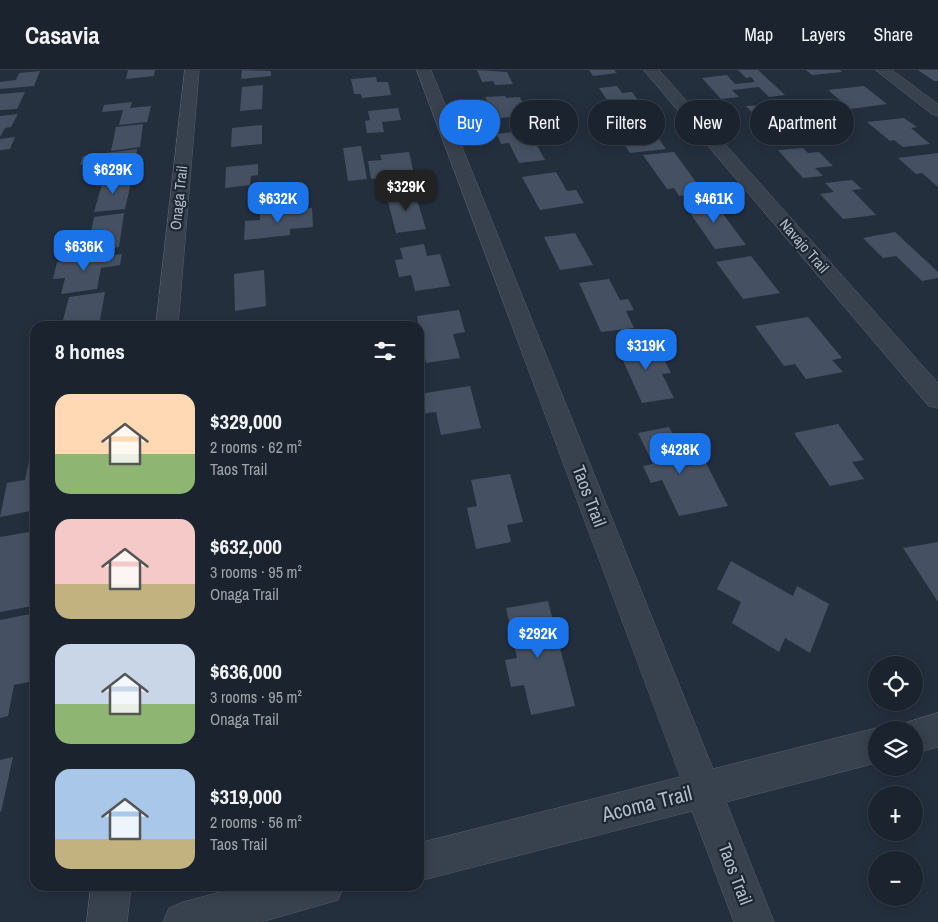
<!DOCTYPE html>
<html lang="en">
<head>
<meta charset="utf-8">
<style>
	body { margin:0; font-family:"Archivo Narrow",sans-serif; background:#242b36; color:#f1f3f6; height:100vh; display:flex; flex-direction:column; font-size:19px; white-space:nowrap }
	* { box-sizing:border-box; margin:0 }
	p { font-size:16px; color:#a0a4aa }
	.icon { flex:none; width:28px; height:28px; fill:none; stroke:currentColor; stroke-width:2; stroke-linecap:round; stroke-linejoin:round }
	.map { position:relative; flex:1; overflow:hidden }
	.sheet { position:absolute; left:30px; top:251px; width:394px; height:570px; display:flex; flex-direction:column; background:#1b232e; border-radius:15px; box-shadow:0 2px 12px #0003,0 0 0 1px #39404a }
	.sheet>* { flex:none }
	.hud { position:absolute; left:439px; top:30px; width:424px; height:45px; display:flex; gap:10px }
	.fabs { position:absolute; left:868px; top:586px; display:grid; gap:10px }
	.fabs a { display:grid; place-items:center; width:55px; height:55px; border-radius:50%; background:#1b232e; box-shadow:0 2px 12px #0003,0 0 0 1px #39404a; font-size:25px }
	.price { position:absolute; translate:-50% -42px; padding:0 11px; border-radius:10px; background:#1a73e8; color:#fff; font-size:16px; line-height:32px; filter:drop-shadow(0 1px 2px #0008) }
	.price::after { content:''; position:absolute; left:50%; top:30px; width:15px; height:11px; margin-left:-8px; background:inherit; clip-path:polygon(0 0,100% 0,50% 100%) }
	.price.active { background:#222; color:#fff }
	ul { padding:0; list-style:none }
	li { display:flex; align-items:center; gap:15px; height:125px; padding:0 25px }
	li span { display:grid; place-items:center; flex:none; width:140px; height:100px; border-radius:15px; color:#555 }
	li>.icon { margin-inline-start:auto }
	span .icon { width:60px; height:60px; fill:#fffc; stroke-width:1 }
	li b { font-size:21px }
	h2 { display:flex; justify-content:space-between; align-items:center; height:60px; padding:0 25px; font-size:21px }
	.pill { padding:0 18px; border-radius:22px; background:#1b232e; box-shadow:0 2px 12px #0003,0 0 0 1px #39404a; font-size:18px; line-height:45px }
	.pill.active { background:#1a73e8; color:#fff }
	header { display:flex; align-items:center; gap:30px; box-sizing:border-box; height:70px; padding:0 25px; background:#1b232e; border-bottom:1px solid #39404a }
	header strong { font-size:24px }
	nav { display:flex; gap:28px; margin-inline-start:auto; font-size:18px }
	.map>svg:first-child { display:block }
	.building { fill:#455162 }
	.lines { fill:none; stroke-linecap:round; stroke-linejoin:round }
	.minor-casing { stroke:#565f6c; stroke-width:1 }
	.minor { fill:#38414e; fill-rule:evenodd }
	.labels { text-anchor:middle; stroke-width:4.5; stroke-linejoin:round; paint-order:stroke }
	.far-street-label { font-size:15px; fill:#b4bcc9; stroke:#1d2633 }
	.street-label { font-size:18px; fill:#b4bcc9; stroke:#1d2633 }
	.near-street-label { font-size:21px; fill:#b4bcc9; stroke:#1d2633 }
</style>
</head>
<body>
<header>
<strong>Casavia</strong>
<nav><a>Map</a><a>Layers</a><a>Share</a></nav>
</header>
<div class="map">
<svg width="938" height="852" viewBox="0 0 938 852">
	<rect width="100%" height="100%" fill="#242f3e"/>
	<path class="building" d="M128,0H155L154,6L126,9Z
		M242,0L271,1V6L241,9Z
		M477,0L507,2L513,14L495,15L493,11L482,12Z
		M589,0H614L617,3L593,6Z
		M738,0H758L785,25L769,27L759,17L732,20L739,27L721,29L702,8L727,5L735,14L755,12L751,7L746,8Z
		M806,0H840L842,2L812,5Z
		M918,0H938V11H934Z
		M40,1L34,16L0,19V12L16,10L19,3Z
		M376,7L377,12H388L391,25L362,28L361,24H354L351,9Z
		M263,15L262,39L240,41L242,17Z
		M617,16L622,23L632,22L643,37L613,39L599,18Z
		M864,16L887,34L850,39L828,20Z
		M25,22L17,39L0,40V24Z
		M505,26L506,28L520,27L525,39H517L520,46L490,49L486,40L491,39L485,27Z
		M132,32L130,38L151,36L147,52L119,55L123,40L102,42L104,35Z
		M766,35L790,60L770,62L746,36Z
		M398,38L401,50L382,52L384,62L367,63L365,51L370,50L368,41Z
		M551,38L559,50L537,52L530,40Z
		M18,44L11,57L5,58L0,67V46Z
		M642,45L666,79L630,83L618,64H627L616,48Z
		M904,48L917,57L911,58L930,74L903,77L894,70L890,71L867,52Z
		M143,54L140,77L111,81L116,57Z
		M262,55V74L231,77L232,58Z
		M536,59L542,69L534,70L545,90L519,93L509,73L501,74L497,64Z
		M824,65L833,74L815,76L806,68Z
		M15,67L10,79L0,80V69Z
		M361,76L367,109L348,111L343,78Z
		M803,78L808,83L819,82L833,96L815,98L823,106L803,108L778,80Z
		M137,79L136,91L119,93L116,108L85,111L90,93L80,95L83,86Z
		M409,82L414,104L371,109L368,91L382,90L380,85Z
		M674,82L704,123L679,126L674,118L667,119L643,85Z
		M938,83V117L922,103L916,104L898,88Z
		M258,94V105L251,106L250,115L225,118L226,97Z
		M556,102L567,121L576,120L584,133L540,140L522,107Z
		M132,108L125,139L94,142L103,111Z
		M852,110L862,119L852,120L876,145L843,149L820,124L834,122L825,113Z
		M414,120L426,159L396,163L386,124Z
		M712,129L746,175L715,179L683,133Z
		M312,138L313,157L290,159V165L244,170L245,151L260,150V143Z
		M124,143L119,177L87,182L94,147Z
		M895,162L938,202V208L922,211L896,186L883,188L863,168Z
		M575,163L593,195L560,200L544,167Z
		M424,174L427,186L440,184L450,216L415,221L411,205L399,207L395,190L403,189L400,178Z
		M122,184L120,195L101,198L97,219L61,224L65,208L53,209L57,192Z
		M751,186L780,223L743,229L716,192Z
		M264,200L266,236L235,241L234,204Z
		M609,209L620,230L628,229L634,240L626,241L634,258L601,262L579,213Z
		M105,222L99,256H68L69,253L62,254L69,227Z
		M459,240L465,262L453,264L460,288L426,293L417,246Z
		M808,247L842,288L832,290L843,302L806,309L795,294L784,296L755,256Z
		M648,271L655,284L661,283L671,303L662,304L674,328L642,333L616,275Z
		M470,316L481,358L441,365L436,342L419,344V324Z
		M838,354L864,390L852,392L864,409L830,416L794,363Z
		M669,357L689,396L706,393L728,436L679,446L662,410L651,413L643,396L653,394L638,363Z
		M35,390V440L0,447L7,413L25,410L29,391Z
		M510,404L523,452L507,455L511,472L476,479L467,438L477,436L471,410Z
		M35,461V527L33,536L0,542V467Z
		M938,472V532L903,478Z
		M731,491L793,526L797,516L829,534L810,583L785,568L779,582L732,553L741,532L717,519Z
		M548,531L575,636L531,645L524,615L511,617L505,590L517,588L506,538Z
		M35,543V582L29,612L14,615L8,646L0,648V550Z
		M13,687L1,742L0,741V690Z"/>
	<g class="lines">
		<g class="minor-casing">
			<path id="minor" d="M185,0H199L178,256H156Z
				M417,0H431L713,699L876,658L880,660H876V693L726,732L774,852H734L692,741L419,811V773L680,707Z
				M644,0H659L938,313V338L929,336Z
				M876,0H892L938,34V46L932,44Z
				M938,643V677L914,683V660H899L902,654Z
				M91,816H131L127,852H87Z
				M244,816H344L338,830L261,852H163L169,838L183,832Z"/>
		</g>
		<use href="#minor" class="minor"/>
	</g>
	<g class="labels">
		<g class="far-street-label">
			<text transform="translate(179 128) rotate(-84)" y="5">Onaga Trail</text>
			<text transform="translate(804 176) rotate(49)" y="5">Navajo Trail</text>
		</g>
		<g class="street-label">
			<text transform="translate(589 426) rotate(69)" y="6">Taos Trail</text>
			<text transform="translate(735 804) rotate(69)" y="6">Taos Trail</text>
		</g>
		<g class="near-street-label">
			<text transform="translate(647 734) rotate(-14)" y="7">Acoma Trail</text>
		</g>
	</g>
</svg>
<div class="fabs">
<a><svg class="icon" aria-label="locate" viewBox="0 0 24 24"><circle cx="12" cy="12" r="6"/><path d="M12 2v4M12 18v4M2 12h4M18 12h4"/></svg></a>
<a><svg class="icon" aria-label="layers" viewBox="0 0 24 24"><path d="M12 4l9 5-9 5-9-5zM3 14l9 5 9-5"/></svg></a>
<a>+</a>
<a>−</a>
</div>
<b class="price" style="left:113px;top:125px">$629K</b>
<b class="price active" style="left:406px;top:142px">$329K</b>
<b class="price" style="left:278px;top:154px">$632K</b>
<b class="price" style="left:714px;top:154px">$461K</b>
<b class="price" style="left:84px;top:202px">$636K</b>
<b class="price" style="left:646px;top:301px">$319K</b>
<b class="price" style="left:680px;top:405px">$428K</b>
<b class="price" style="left:538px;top:589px">$292K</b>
<div class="hud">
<a class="pill active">Buy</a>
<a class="pill">Rent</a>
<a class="pill">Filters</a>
<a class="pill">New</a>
<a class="pill">Apartment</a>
</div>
<section class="sheet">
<h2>8 homes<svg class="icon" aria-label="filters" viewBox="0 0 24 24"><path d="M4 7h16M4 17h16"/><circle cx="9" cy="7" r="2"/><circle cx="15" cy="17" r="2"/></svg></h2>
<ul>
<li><span style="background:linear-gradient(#ffd9b3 60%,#8fb573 0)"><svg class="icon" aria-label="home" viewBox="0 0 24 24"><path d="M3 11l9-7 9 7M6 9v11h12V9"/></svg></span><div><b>$329,000</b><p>2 rooms · 62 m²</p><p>Taos Trail</p></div></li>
<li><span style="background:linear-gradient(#f6c9c9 65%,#c2b280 0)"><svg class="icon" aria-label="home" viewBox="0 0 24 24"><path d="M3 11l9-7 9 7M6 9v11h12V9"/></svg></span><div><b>$632,000</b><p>3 rooms · 95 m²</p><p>Onaga Trail</p></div></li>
<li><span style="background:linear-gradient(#c9d6e8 60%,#8fb573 0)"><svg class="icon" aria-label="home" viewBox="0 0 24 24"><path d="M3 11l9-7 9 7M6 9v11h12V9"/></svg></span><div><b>$636,000</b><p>3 rooms · 95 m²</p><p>Onaga Trail</p></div></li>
<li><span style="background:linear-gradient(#a9c7e8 70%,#c2b280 0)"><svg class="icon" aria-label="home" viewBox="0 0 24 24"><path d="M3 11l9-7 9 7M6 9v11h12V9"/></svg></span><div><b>$319,000</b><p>2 rooms · 56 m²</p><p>Taos Trail</p></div></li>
</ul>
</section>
</div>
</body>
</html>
